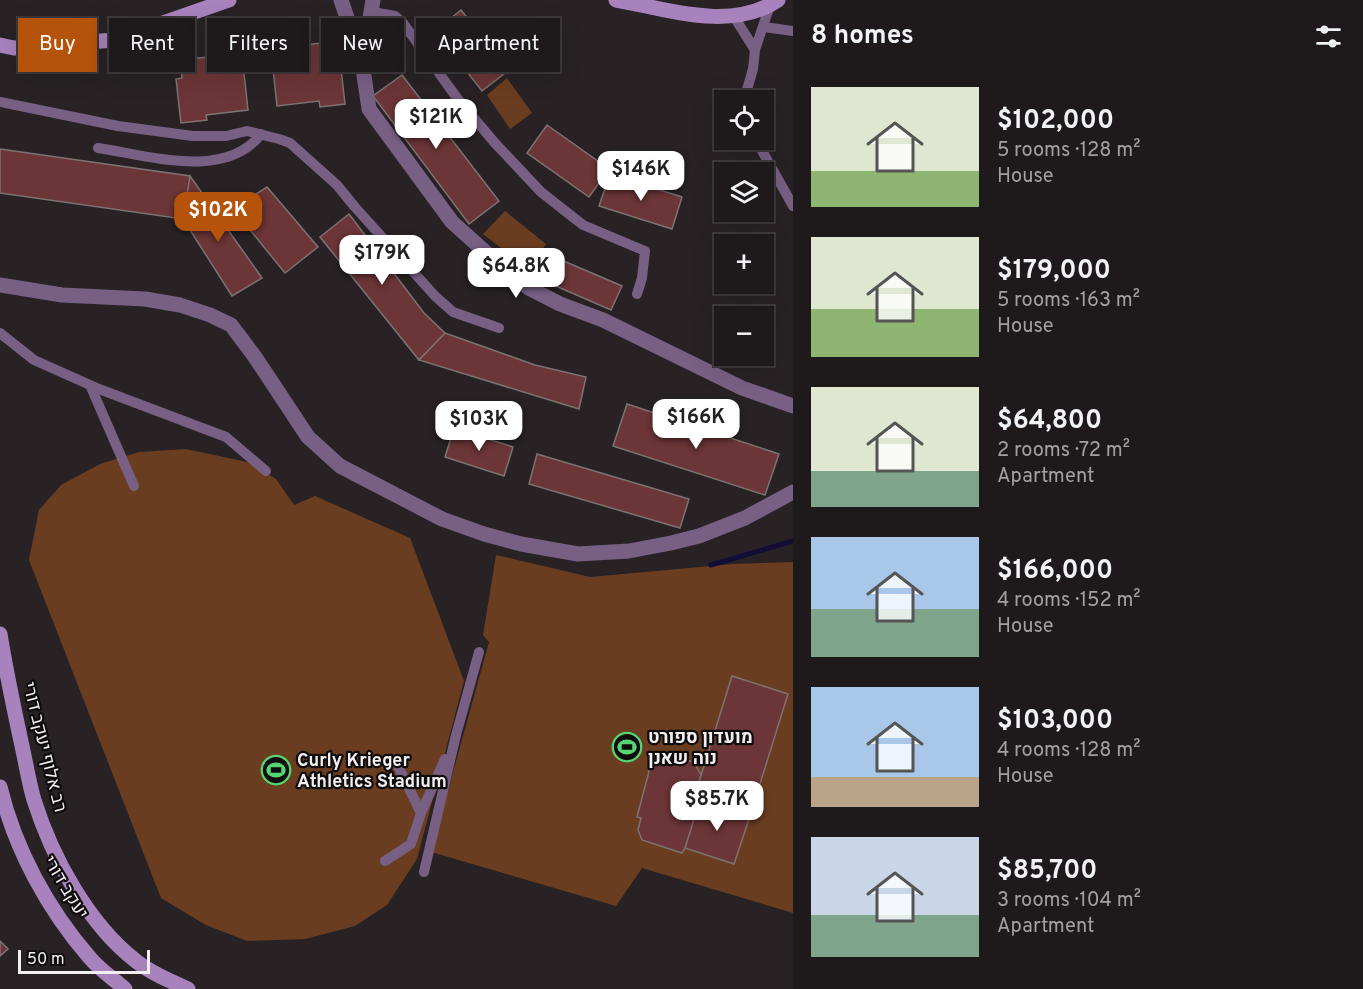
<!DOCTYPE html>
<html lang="en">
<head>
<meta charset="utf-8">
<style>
	body { margin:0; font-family:Overpass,Heebo,sans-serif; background:#262325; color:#f1f3f6; height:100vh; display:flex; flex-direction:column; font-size:22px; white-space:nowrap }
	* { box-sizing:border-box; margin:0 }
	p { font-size:20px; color:#a1a1a3 }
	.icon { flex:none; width:33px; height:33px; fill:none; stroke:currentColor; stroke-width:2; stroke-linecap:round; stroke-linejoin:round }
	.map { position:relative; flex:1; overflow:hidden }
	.sheet { display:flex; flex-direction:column; background:#1e1a1c; width:570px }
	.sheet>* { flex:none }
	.top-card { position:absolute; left:18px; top:18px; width:570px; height:54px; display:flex; gap:12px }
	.controls { position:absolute; left:714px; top:90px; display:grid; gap:12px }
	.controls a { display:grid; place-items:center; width:60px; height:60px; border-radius:0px; background:#1e1a1c; box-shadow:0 6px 24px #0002,0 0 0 2px #3c383b; font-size:30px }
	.scale { position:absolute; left:18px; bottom:15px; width:132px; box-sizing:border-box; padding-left:6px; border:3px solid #f3eff1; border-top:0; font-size:16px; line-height:21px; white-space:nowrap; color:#f3eff1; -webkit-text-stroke:4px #0f0c0d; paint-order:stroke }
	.price { position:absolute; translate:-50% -51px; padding:0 14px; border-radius:12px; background:#fff; color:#222; font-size:20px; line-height:39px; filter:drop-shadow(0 2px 3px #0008) }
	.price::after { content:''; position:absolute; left:50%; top:36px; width:18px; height:14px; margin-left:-9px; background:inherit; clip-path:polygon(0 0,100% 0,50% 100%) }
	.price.on { background:#b45309; color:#fff }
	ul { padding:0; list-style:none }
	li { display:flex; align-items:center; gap:18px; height:150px; padding:0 18px }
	li span { display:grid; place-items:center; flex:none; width:168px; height:120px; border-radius:0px; color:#555 }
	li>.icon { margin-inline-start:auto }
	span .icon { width:72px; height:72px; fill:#fffc; stroke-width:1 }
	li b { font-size:26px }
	h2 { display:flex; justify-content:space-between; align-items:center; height:72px; padding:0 18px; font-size:26px }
	.chip { padding:0 21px; border-radius:0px; background:#1e1a1c; box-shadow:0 6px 24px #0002,0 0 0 2px #3c383b; font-size:21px; line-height:54px }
	.chip.on { background:#b45309; color:#fff }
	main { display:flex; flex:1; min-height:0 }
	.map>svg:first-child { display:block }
	.green { fill:#6b3d20 }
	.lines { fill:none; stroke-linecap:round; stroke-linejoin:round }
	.stream { stroke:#110d37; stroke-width:5 }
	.building { fill:#6c3537; stroke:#7c7373; stroke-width:1.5 }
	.lane { stroke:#786085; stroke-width:10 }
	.street { stroke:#786085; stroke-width:15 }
	.secondary { stroke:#a882bd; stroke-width:15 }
	.labels { text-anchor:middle; stroke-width:4.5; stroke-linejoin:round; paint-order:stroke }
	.poi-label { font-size:18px; font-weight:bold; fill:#f3eff1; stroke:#0f0c0d; text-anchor:start }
	.street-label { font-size:18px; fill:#f3eff1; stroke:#0f0c0d }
</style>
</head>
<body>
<main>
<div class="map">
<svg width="793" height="989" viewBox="0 0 793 989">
	<rect width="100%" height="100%" fill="#282225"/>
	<path class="green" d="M507,78L532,113L510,129L487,95Z
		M505,211L546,244L530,270L483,234Z
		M186,449L247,462L276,479L294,505L315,496L410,538L464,681L417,859L387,905L355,926L305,939L247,941L206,925L161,898L29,560L39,510L61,485L100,464L139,452Z
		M496,555L590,577L733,564L793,562V913L642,868L616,906L431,852L489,642L483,635Z"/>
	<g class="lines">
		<path class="stream" d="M711,565L793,541"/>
	</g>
	<path class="building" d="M461,10L509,70L482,91L435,31Z
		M322,43L323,52L333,51L335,60H340L345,104L320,107L319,101L277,106L272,60L305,56L303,45Z
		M208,57L210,68L243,64L248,110L206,115L207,120L181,123L176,79L182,78L181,69L191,68L190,59Z
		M402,75L499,201L469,224L373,96Z
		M547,125L609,169L589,197L527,153Z
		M0,149L190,176L183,219L0,193Z
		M610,174L682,197L672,229L599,206Z
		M190,176L262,278L232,296L183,219Z
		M267,187L318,247L285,273L233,209Z
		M349,214L424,313L445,333L419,360L320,237Z
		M552,256L622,286L611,310L542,280Z
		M445,333L535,365L586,377L579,409L419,360Z
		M627,404L779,454L765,495L613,446Z
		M454,428L513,447L504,476L445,457Z
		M537,454L689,499L680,528L529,484Z
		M732,676L788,694L750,816L694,798Z
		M661,756L680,762L682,759L694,762L701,775L694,798L700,800L685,848L682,853L642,840L638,830L641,818L637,817L652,760Z
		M700,800L750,816L734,864L685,848Z
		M0,941L8,949L0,956Z"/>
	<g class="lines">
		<path class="lane" d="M378,13L395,16L403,23L457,98L494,142L541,192L583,225L645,251L642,278L637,294
			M733,15L755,50
			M764,27L793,31
			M744,100L753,69L755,50L770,5
			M0,102L118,126L193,136H226L247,131L279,139L290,143L337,185L354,206L435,296L453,312L499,328
			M756,140L793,206
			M98,148C146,155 226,181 261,134
			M0,333L34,360L99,389L226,437L266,471
			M90,385L134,486
			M398,766L421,813L445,759
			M385,861L411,844L421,813
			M424,872L456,735L479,652"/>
		<path class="street" d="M341,0L362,62L369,109L452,222L512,276L529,288L560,304L603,320L742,388L793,406
			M363,59L373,0
			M0,285L62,295L145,299L180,305L210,315L231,325L255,357L308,437L340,466L442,519L484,534L521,544L578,554L629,551L671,543L699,536L745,518L793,492"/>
		<path class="secondary" d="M616,0C667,9 731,32 778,0
			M0,45L14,48L114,40L229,0
			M0,634C6,672 14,709 22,746C26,764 29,783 34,800C52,857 88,924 136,961C151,973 170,981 188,989
			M0,787C15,849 48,910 90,958C100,970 114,979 125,989"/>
	</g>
	<defs>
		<g id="stadium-ring" transform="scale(1.5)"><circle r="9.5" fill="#0f0c0d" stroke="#54d672" stroke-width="1.5"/><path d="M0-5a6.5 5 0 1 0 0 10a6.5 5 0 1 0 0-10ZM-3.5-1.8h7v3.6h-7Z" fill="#54d672"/></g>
	</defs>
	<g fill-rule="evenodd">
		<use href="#stadium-ring" x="627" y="747"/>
		<use href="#stadium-ring" x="276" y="770"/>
	</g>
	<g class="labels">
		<g class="poi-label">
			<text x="648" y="743">מועדון ספורט<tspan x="648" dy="21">נוה שאנן</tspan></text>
			<text x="297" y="766">Curly Krieger<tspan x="297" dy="21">Athletics Stadium</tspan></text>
		</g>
		<g class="street-label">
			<text transform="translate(45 747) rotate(76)" y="6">רב אלוף יעקב דורי</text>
			<text transform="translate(66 887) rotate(59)" y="6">יעקב דורי</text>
		</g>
	</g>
</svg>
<div class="controls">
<a><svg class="icon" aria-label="locate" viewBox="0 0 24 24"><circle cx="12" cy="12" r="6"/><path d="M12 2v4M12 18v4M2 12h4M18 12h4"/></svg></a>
<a><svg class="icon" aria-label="layers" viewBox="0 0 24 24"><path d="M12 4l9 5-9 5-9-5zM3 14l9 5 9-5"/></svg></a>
<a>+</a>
<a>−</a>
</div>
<div class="scale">50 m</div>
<b class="price" style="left:436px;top:150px">$121K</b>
<b class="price" style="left:641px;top:202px">$146K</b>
<b class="price on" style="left:218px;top:243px">$102K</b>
<b class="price" style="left:382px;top:286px">$179K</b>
<b class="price" style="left:516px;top:299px">$64.8K</b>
<b class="price" style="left:696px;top:450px">$166K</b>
<b class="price" style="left:479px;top:452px">$103K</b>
<b class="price" style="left:717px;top:832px">$85.7K</b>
<div class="top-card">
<a class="chip on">Buy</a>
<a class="chip">Rent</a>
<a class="chip">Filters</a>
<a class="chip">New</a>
<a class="chip">Apartment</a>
</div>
</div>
<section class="sheet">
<h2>8 homes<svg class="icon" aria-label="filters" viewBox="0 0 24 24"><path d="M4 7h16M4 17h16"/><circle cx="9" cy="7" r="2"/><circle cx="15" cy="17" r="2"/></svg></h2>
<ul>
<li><span style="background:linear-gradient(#dfe7d0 70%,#8fb573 0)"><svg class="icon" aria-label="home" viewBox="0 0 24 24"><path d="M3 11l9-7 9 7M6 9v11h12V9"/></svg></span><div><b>$102,000</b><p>5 rooms · 128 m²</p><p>House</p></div></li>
<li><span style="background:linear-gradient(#dfe7d0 60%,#8fb573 0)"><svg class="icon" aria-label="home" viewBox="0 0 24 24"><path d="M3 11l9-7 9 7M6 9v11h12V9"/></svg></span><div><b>$179,000</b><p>5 rooms · 163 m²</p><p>House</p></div></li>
<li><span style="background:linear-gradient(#dfe7d0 70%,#7fa58c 0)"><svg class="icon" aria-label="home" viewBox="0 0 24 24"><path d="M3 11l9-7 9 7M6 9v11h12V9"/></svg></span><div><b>$64,800</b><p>2 rooms · 72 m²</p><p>Apartment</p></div></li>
<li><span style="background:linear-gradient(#a9c7e8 60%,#7fa58c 0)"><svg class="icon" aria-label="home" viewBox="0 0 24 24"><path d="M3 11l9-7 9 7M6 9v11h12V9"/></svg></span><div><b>$166,000</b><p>4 rooms · 152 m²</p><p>House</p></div></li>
<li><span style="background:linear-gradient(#a9c7e8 75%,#b9a48a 0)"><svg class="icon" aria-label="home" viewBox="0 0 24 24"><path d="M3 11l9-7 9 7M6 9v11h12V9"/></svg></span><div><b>$103,000</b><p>4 rooms · 128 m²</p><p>House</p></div></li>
<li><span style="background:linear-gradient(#c9d6e8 65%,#7fa58c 0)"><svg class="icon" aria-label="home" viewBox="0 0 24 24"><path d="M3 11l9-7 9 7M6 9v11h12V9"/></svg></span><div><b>$85,700</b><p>3 rooms · 104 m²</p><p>Apartment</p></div></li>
</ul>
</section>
</main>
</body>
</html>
